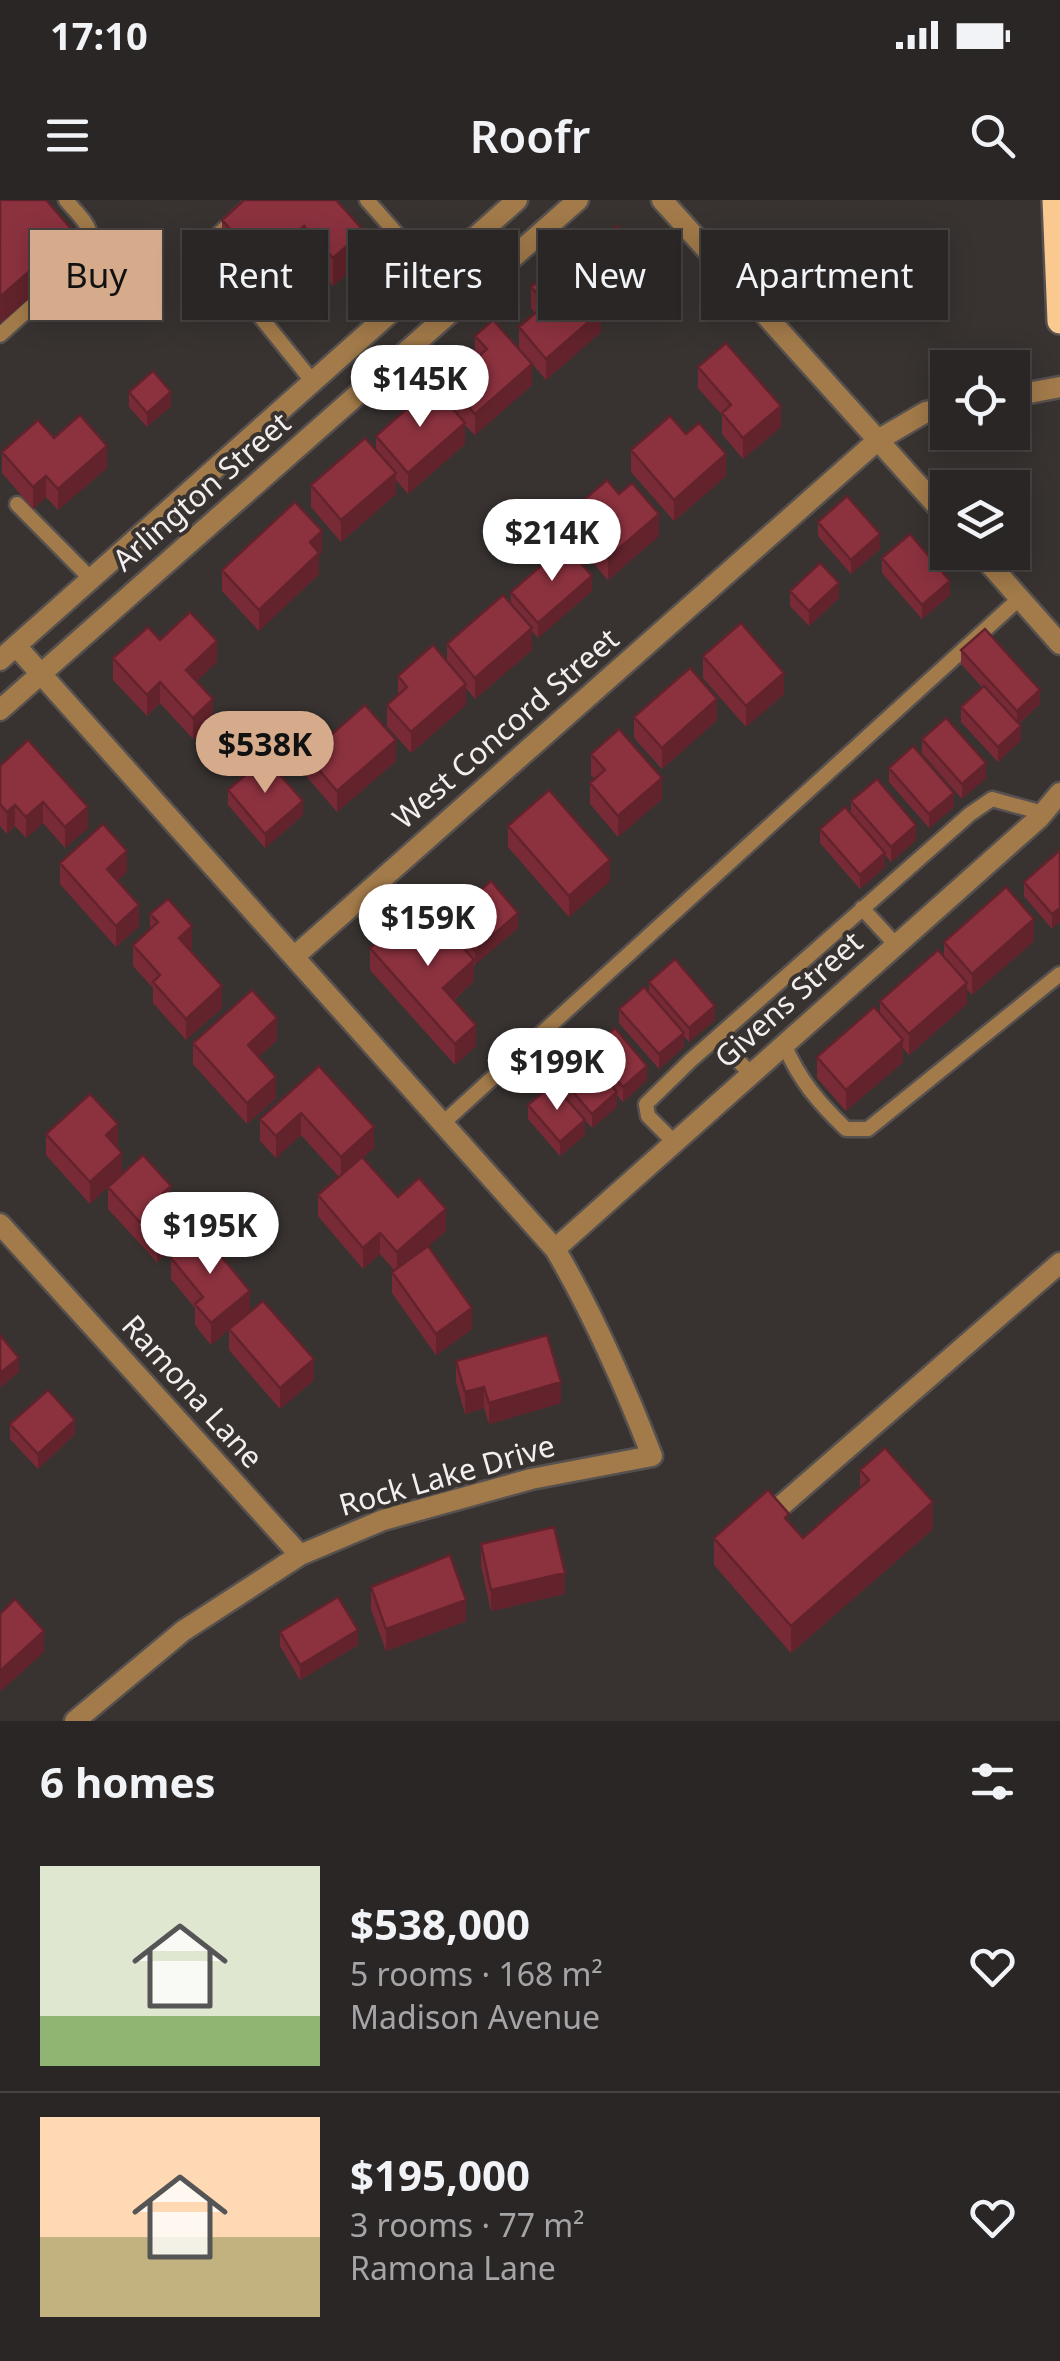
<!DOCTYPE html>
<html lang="en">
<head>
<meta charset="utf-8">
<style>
	body { margin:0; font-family:"Noto Sans",sans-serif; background:#363232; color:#f1f3f6; height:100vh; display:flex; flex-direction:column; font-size:38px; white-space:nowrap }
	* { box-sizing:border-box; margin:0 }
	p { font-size:32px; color:#a5a5a7 }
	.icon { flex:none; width:55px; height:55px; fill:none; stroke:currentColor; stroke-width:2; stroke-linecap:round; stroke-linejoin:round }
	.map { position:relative; height:1521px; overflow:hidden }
	.side { display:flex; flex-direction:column; background:#2a2625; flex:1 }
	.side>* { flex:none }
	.top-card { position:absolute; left:30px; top:30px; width:1000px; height:90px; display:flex; gap:20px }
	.tools { position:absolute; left:930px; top:150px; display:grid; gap:20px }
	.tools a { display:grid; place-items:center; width:100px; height:100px; border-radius:0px; background:#2a2625; box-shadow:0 5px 25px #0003,0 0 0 2px #464342; font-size:50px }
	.price { position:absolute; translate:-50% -85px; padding:0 22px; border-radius:35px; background:#fff; color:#222; font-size:32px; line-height:65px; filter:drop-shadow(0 2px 5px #0008) }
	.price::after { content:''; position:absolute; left:50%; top:60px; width:30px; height:22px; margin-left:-15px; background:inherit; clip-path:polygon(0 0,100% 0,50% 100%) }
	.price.on { background:#d6ab8b; color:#111 }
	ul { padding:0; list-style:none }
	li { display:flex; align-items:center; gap:30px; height:250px; padding:0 40px }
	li+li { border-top:2px solid #464342 }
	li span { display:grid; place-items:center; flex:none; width:280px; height:200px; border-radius:0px; color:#555 }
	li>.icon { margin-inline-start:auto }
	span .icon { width:120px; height:120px; fill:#fffc; stroke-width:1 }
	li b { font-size:42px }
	h2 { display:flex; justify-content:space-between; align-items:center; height:120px; padding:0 40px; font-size:42px }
	.pill { padding:0 35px; border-radius:0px; background:#2a2625; box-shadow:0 5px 25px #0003,0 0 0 2px #464342; font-size:35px; line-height:90px }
	.pill.on { background:#d6ab8b; color:#111 }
	.status { display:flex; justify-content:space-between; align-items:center; height:70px; padding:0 50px; background:#2a2625; direction:ltr }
	.status svg { height:28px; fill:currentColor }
	header { display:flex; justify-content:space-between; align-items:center; height:130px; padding:0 40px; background:#2a2625; font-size:45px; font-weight:600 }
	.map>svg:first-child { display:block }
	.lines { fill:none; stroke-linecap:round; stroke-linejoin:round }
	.lane-casing { stroke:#56514f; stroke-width:19 }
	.street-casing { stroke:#56514f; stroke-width:25 }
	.primary-casing { stroke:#56514f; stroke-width:30 }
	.lane { stroke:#a37b4a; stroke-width:14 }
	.street { stroke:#a37b4a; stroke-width:20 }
	.primary { stroke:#fac98f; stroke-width:25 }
	.wall { fill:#782b36 }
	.shaded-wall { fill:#62232c }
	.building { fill:#8c323f; stroke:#62232c; stroke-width:2.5 }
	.labels { text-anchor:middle; stroke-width:8; stroke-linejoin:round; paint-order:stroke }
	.street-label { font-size:30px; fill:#f3efee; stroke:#383331 }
</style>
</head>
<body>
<div class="status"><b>17:10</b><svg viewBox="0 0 49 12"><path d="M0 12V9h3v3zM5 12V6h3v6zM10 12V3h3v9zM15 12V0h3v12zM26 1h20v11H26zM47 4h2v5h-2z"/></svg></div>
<header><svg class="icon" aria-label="menu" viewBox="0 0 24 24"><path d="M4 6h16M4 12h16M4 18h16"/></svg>Roofr<svg class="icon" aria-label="search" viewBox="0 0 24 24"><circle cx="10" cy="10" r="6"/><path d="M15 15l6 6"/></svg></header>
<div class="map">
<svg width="1060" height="1521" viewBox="0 0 1060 1521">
	<rect width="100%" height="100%" fill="#383331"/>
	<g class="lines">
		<g class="lane-casing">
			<path id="lane" d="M256,0L209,43L213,58L313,182
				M367,0L433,75
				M0,135L83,60C101,32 84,22 66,0
				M17,304L91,379
				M862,708L896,745
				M716,838L751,874
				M784,844C799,880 819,903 846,929H868L1060,774
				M443,923L1020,398
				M674,942L648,916L646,904L690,861L970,614L992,599L1043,613"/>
		</g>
		<g class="street-casing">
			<path id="street" d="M662,0L948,318
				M1012,196L1060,187
				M979,352L1060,444
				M16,446L555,1049C594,1115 624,1184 652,1256L531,1279L383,1320L300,1355L183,1431L75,1521
				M0,460L517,0
				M0,510L578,0
				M295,756L878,240L926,212L948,207
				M0,1024L300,1355
				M555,1049L1039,618L1060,593
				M782,1305L1060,1063"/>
		</g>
		<g class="primary-casing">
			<path id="primary" d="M1055,0L1060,121"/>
		</g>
		<use href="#lane" class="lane"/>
		<use href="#street" class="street"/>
		<use href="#primary" class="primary"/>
	</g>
	<path class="wall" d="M336,0L364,59L333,86L304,53L301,56L315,99L289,123L222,47V20Z
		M589,51L663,94L635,118L589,65Z
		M531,87L601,132L546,180L519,148V127L535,113L531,108Z
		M475,136L532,185L475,235L465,225V244L408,294L396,280V294L341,342L311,307V285L376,250V236L448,203V184L477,159L475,157Z
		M698,167L781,227L743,259L722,234V215L698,188Z
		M129,192L171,206L147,227L129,207Z
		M686,234L726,276L674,321L631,272V250Z
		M54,238L107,268L58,310L46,297L33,309L2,273V252Z
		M569,313L659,336L608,380L569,335Z
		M818,322L880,349L851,374L818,336Z
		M322,352L319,355V374L259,431L222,391V370Z
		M882,358L950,395L922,419L882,373Z
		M592,391L538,438L532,431V450L475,499L466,488V505L411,553L387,526V505L398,496V476L447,461V444L511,404V392Z
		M790,391L839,398L809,426L790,406Z
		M961,450L1040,504L1019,524L1021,540L998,562L961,522V507L982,487L961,464Z
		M703,456L784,494L746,527L703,478Z
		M113,458L217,462L196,481L213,521L193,539L160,503L147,516L113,480Z
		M634,517L717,520L662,569L634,538Z
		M922,539L986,578L962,599L922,553Z
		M591,554L662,599L618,637L590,604V583L595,579L591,575Z
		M307,556L396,561L337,612L307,577Z
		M0,566L88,628L65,648L43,623L26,638L15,626L7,634L0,626Z
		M889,568L954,607L929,628L889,582Z
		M228,590L303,615L265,648L228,605Z
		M851,601L916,640L891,662L885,655V667L860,689L820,643V629L851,614Z
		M508,626L610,681L569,717L508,647Z
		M1060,650L1052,729L1024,696V682Z
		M60,663L127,672L117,681L139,726L116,747L60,684Z
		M150,714L192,748L189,750L222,808L186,840L153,803V788L133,766V745L150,729Z
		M447,719L518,728L474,765V781L454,800L476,846L455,865L370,770V748L414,725L447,730Z
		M1034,741L972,795L967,789V804L909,855L903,848V862L846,911L817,878V857L880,815V801L944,757V742Z
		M649,782L715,820L689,842L684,836V847L659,869L619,823V809L649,793Z
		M277,840L258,857L276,898L247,924L193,864V843Z
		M590,850L647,880L623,902L617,895V907L592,928L560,891V877L590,862Z
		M319,866L374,948L363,958L398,997L446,1031L428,1046L472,1129L436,1155L392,1093V1072L394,1070L380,1054L363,1069L318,1016V995L339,977L301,935L276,958L260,941V919Z
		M528,905L585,935L560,956L528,919Z
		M46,934L118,945L90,1004L46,955Z
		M108,987L184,1037L157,1062L108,1009Z
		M171,1058L250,1112L314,1180L280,1209L229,1150V1129L211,1145L195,1125V1108L171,1079Z
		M456,1161L561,1203L489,1224L484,1208L465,1214L456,1182Z
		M10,1224L75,1234L38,1269L10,1239Z
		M860,1270L933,1329L791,1453L714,1365V1338L789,1323L803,1338L860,1288Z
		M481,1344L565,1394L491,1411L481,1365Z
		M371,1387L466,1421L386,1451L371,1409Z
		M280,1432L358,1445L300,1480L280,1446Z"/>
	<path class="shaded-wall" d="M304,26V53L288,68V41Z
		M364,31V59L333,86V58Z
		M74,32V59L0,124V97Z
		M315,72V99L289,123V95Z
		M663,79V94L635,118V104Z
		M601,111V132L546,180V159Z
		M532,164V185L475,235V214Z
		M171,192V206L147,227V213Z
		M781,206V227L743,259V238Z
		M465,223V244L408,294V273Z
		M107,246V268L58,310V289Z
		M726,254V276L674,321V300Z
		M396,273V294L341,342V320Z
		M46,276V297L33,309V287Z
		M659,314V336L608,380V358Z
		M322,331V352L319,355V374L259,431V410L310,342Z
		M880,334V349L851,374V360Z
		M592,376V391L538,438V423Z
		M950,381V395L922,419V405Z
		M839,383V398L809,426V411Z
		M532,428V450L475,499V478Z
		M217,441V462L186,491V470Z
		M784,473V494L746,527V506Z
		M160,482V503L147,516V495Z
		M466,484V505L411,553V532Z
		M1040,490V504L1017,525V511Z
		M213,499V521L193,539V518Z
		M717,499V520L662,569V548Z
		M1021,526V540L998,562V547Z
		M396,540V561L337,612V591Z
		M986,563V578L962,599V584Z
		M662,578V599L618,637V616Z
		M954,593V607L929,628V614Z
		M303,601V615L265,648V634Z
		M43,602V623L26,638V617Z
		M15,605V626L7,634V612Z
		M88,607V628L65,648V627Z
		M916,625V640L891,662V647Z
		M127,651V672L107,691V669Z
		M885,653V667L860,689V675Z
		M610,660V681L569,717V696Z
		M139,705V726L116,747V726Z
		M1060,708V722L1052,729V714Z
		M518,713V728L475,765V751Z
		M1034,719V741L972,795V774Z
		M192,726V748L179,760V738Z
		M474,760V781L443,809V788Z
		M967,783V804L909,855V834Z
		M222,786V808L186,840V819Z
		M715,806V820L689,842V828Z
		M277,818V840L248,867V845Z
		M476,825V846L455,865V844Z
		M684,833V847L659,869V854Z
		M903,840V862L846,911V890Z
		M647,866V880L623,902V887Z
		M276,877V898L247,924V903Z
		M617,892V907L592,928V914Z
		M301,913V935L276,958V936Z
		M585,920V935L560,956V942Z
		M118,924V945L106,956V935Z
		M374,927V948L341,978V957Z
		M122,953V974L90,1004V982Z
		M171,986V1007L163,993Z
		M446,1009V1031L397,1073V1052Z
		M184,1016V1037L157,1062V1041Z
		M380,1033V1054L363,1069V1048Z
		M250,1091V1112L211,1145V1123Z
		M472,1108V1129L436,1155V1134Z
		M19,1158V1172L0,1188V1173Z
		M314,1159V1180L280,1209V1188Z
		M561,1182V1203L489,1224V1203Z
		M484,1187V1208L465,1214V1192Z
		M75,1220V1234L38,1269V1254Z
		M933,1302V1329L791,1453V1426Z
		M565,1373V1394L491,1411V1390Z
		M466,1400V1421L386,1451V1429Z
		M358,1430V1445L300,1480V1465Z
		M44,1431V1452L0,1492V1471Z"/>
	<path class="building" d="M0,0H46L74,32L0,97Z
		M244,0H336L364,31L333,58L304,26L288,41L315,72L289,95L222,20Z
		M617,26L663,79L635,104L589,51Z
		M559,62L601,111L546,159L519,127L546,104L531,87Z
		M493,120L532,164L475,214L448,184L487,149L475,136Z
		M726,143L781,206L743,238L722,213L731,205L698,167Z
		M153,171L171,192L147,213L129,192Z
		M433,186L465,223L408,273L376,236Z
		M80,215L107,246L58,289L46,276L33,287L2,252L38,220L54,238Z
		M670,216L686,234L699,223L726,254L674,300L631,250Z
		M365,238L396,273L341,320L311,285Z
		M607,280L619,294L632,283L659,314L608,358L569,313Z
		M847,296L880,334L851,360L818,322Z
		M295,302L322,331L310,342L319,353L259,410L222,370Z
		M910,334L950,381L922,405L882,358Z
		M565,345L592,376L538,423L511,392Z
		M820,363L839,383L809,411L790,391Z
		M503,395L532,428L475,478L447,444Z
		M190,412L217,441L186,470L213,499L193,518L160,482L147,495L113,458L148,427L160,440Z
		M741,423L784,473L746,506L703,456Z
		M985,429L1040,490L1017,511L961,450Z
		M433,445L466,484L411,532L387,505L407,487L398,476Z
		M690,468L717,499L662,548L634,517Z
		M984,486L1021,526L998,547L961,507Z
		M365,505L396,540L337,591L307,556Z
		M946,518L986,563L962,584L922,539Z
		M619,529L662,578L618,616L590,583L605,570L591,554Z
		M28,540L88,607L65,627L43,602L26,617L15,605L7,612L0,604V566Z
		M913,546L954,593L929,614L889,568Z
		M265,558L303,601L265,634L228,590Z
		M877,579L916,625L891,647L851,601Z
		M549,590L610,660L569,696L508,626Z
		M845,607L885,653L860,675L820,629Z
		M103,624L127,651L107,669L139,705L116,726L60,663Z
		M1060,650V708L1052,714L1024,682Z
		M491,681L518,713L475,751L447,719Z
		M1006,687L1034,719L972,774L944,742Z
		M168,699L192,726L179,738L222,786L186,819L153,782L160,775L133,745L158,722L150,714Z
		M430,711L474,760L443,788L476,825L455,844L370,748L406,716L414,725Z
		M938,750L967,783L909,834L880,801Z
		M675,759L715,806L689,828L649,782Z
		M644,787L684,833L659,854L619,809Z
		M252,790L277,818L248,845L276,877L247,903L193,843Z
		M874,807L903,840L846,890L817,857Z
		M615,828L647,866L623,887L590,850Z
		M585,856L617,892L592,914L560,877Z
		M319,866L374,927L341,957L301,913L276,936L260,919Z
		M553,884L585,920L560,942L528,905Z
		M90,894L118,924L106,935L122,953L90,982L46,934Z
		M143,955L171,986L163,993L184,1016L157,1041L108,987Z
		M362,957L398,997L419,978L446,1009L397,1052L380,1033L363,1048L318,995Z
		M201,1032L250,1091L211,1123L195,1104L203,1097L171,1058Z
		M428,1046L472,1108L436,1134L392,1072Z
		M263,1101L314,1159L280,1188L229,1129Z
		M0,1135L19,1158L0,1173Z
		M547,1135L561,1182L489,1203L484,1187L465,1192L456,1161Z
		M48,1190L75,1220L38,1254L10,1224Z
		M885,1248L933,1302L791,1426L714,1338L768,1290L789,1314L785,1318L803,1338L869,1280L860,1270Z
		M554,1327L565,1373L491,1390L481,1344Z
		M450,1355L466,1400L386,1429L371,1387Z
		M338,1397L358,1430L300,1465L280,1432Z
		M15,1399L44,1431L0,1471V1414Z"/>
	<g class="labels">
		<g class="street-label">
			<text transform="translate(202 292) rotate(-41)" y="10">Arlington Street</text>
			<text transform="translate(506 529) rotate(-41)" y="10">West Concord Street</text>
			<text transform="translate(789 800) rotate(-42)" y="10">Givens Street</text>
			<text transform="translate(192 1192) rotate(48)" y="10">Ramona Lane</text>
			<text transform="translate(447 1276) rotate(-16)" y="10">Rock Lake Drive</text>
		</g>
	</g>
</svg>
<div class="tools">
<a><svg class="icon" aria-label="locate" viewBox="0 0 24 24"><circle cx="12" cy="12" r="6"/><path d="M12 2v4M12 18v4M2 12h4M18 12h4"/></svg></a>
<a><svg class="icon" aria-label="layers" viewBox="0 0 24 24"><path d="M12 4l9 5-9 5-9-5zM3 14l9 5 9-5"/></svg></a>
</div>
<b class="price" style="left:420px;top:230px">$145K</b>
<b class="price" style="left:552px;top:384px">$214K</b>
<b class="price on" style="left:265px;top:596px">$538K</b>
<b class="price" style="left:428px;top:769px">$159K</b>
<b class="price" style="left:557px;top:913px">$199K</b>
<b class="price" style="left:210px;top:1077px">$195K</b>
<div class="top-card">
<a class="pill on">Buy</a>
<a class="pill">Rent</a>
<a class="pill">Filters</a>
<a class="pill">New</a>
<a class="pill">Apartment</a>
</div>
</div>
<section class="side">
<h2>6 homes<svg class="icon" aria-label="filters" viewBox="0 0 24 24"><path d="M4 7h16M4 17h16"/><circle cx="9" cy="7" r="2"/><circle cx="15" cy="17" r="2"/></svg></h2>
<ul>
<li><span style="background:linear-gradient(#dfe7d0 75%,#8fb573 0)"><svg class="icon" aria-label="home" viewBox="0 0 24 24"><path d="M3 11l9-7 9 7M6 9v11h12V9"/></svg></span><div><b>$538,000</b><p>5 rooms · 168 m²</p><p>Madison Avenue</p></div><svg class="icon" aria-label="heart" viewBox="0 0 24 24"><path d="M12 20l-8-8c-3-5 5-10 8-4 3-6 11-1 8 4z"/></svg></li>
<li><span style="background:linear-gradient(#ffd9b3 60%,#c2b280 0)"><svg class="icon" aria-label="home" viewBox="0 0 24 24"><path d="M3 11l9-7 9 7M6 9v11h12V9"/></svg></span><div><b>$195,000</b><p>3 rooms · 77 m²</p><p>Ramona Lane</p></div><svg class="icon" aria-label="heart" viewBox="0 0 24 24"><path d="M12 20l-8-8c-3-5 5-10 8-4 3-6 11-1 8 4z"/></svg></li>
</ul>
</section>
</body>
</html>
